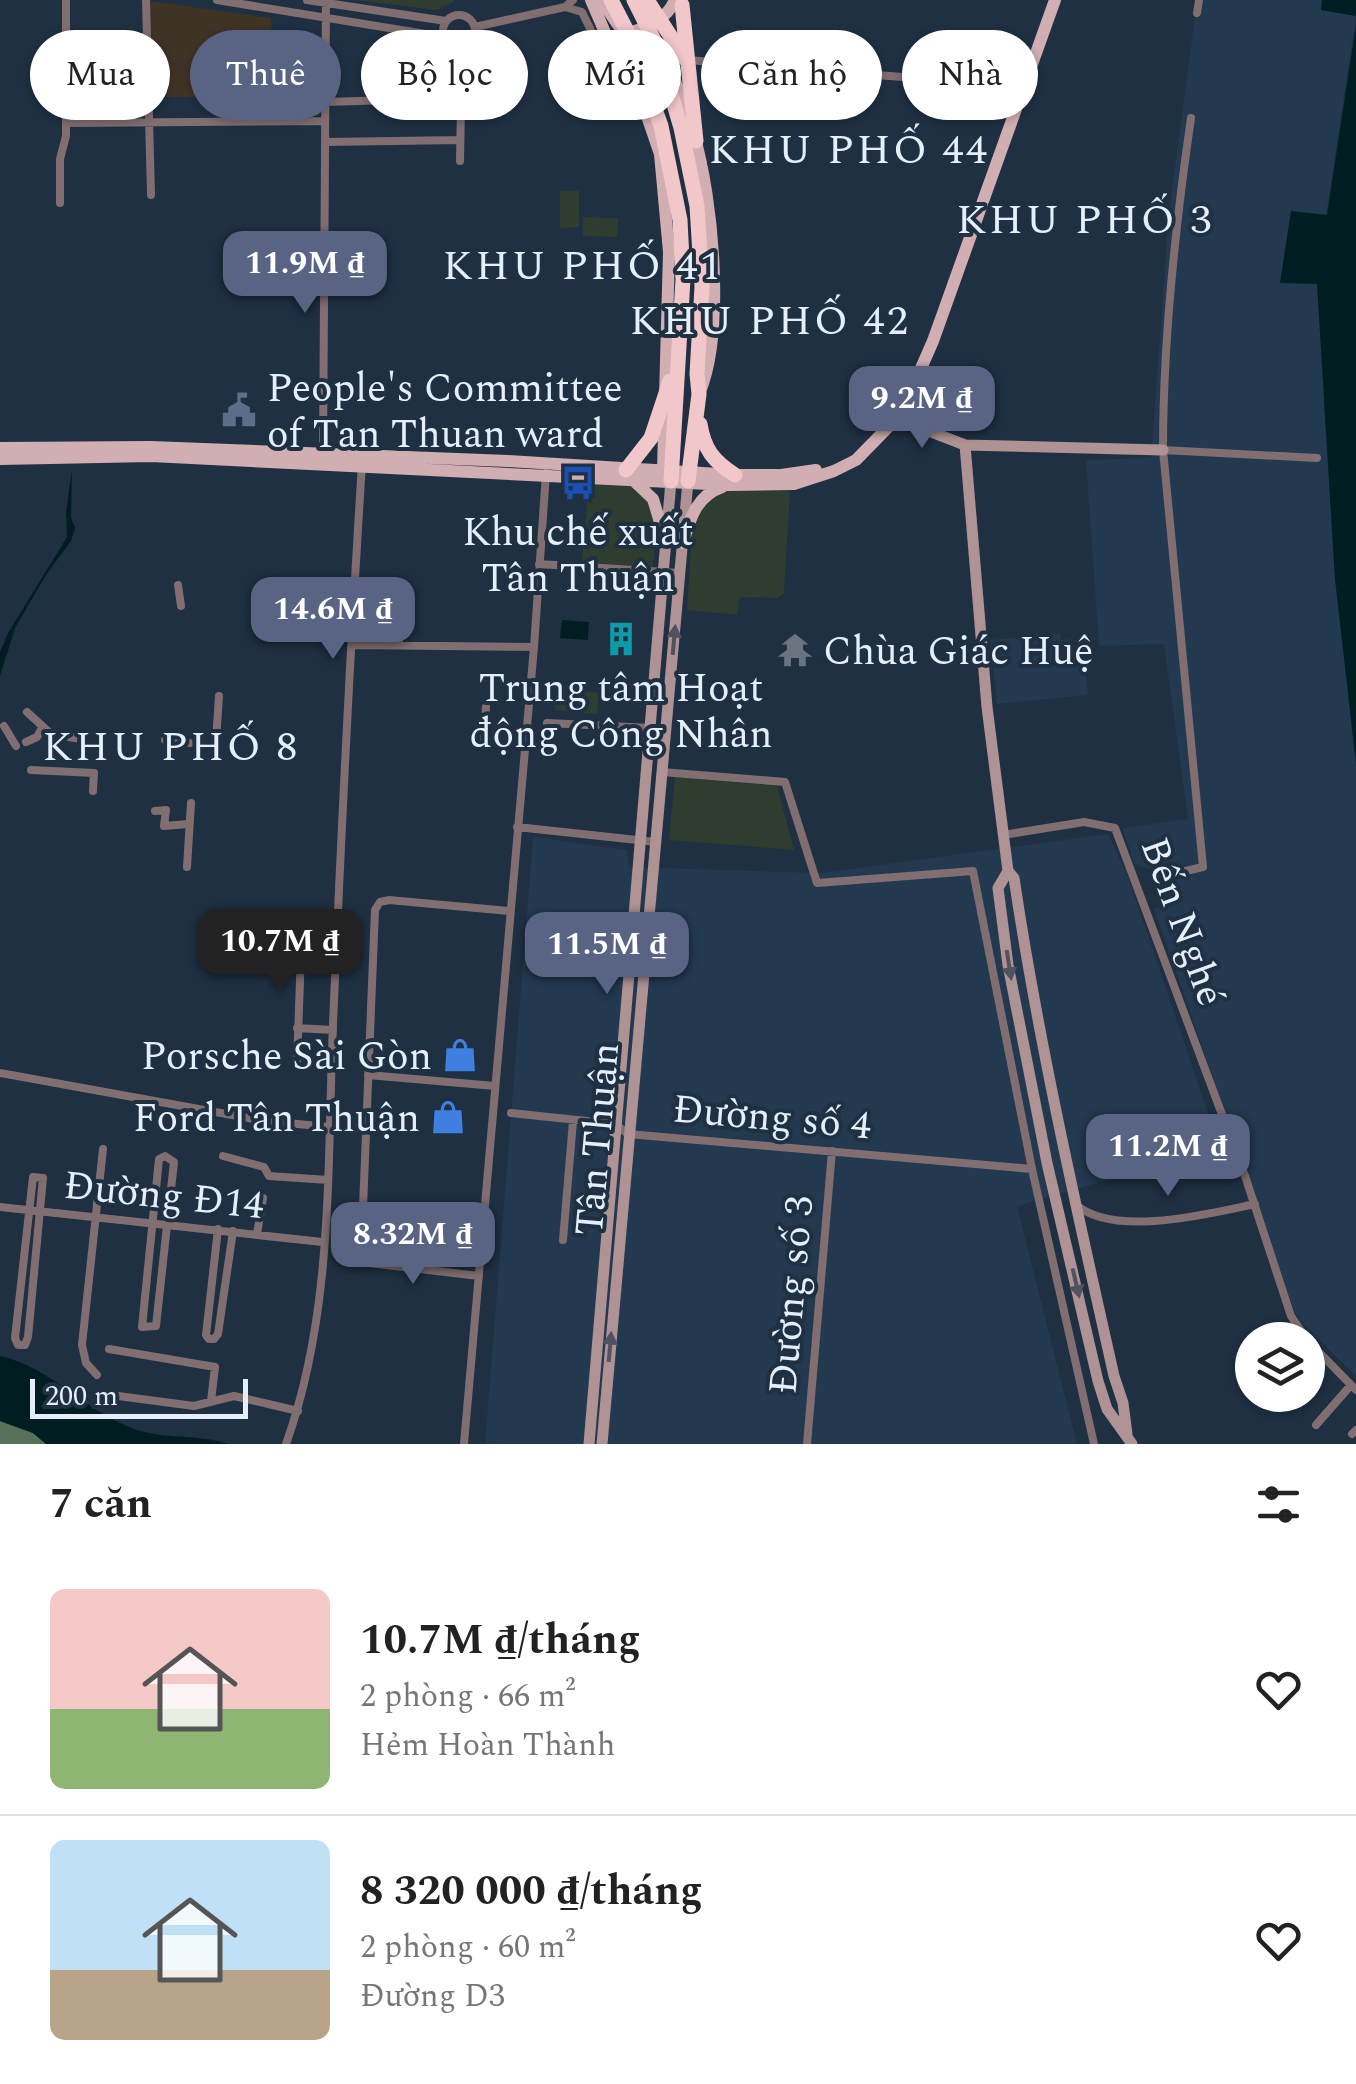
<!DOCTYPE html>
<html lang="vi">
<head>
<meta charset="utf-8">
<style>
	body { margin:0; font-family:Spectral,serif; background:#f6f6f6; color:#222; height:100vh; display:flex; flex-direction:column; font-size:38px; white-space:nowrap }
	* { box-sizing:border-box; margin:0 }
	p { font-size:32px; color:#767676 }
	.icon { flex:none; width:55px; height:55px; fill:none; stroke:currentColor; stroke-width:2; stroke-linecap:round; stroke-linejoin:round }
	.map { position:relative; height:1444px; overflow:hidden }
	.drawer { display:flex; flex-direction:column; background:#fff; flex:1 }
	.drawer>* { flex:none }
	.top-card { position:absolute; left:30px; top:30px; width:1298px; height:90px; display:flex; gap:20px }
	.tools { position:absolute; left:1235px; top:1322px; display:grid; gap:20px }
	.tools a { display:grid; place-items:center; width:90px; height:90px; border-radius:50%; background:#fff; box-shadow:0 2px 8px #0004; font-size:50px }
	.scale { position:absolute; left:30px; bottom:25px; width:218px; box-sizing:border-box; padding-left:10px; border:5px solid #e4effb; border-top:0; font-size:28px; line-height:35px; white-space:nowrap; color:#e4effb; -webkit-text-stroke:8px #1e3042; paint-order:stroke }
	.price { position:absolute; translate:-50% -85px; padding:0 22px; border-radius:20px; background:#596485; color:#fff; font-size:32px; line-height:65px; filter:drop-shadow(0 2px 5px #0008) }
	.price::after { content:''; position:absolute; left:50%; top:60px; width:30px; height:22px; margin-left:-15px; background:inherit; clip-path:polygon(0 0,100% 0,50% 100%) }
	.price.current { background:#222; color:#fff }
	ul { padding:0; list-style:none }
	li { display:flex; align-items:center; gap:30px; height:250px; padding:0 50px }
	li+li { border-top:2px solid #e0e0e0 }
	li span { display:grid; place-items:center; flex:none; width:280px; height:200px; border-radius:15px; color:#555 }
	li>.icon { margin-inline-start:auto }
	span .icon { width:120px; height:120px; fill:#fffc; stroke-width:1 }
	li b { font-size:42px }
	h2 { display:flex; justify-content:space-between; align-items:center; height:120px; padding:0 50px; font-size:42px }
	.pill { padding:0 35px; border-radius:45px; background:#fff; box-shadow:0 2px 8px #0004; font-size:35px; line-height:90px }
	.pill.current { background:#596485; color:#fff }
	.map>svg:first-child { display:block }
	.built { fill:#233950 }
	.education { fill:#3f3325 }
	.green { fill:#2e3d2f }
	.forest { fill:#577158 }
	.water { fill:#001e21 }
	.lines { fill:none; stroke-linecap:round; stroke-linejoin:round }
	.street { stroke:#806e70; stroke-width:8 }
	.secondary { stroke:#ae9294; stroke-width:11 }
	.primary { stroke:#d1aeb1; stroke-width:12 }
	.highway { stroke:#f1c7ca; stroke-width:15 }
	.oneway { fill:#50525f }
	.labels { text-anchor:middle; stroke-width:8; stroke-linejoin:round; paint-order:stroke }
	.poi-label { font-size:40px; fill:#e4effb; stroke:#1e3042; text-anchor:start }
	.street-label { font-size:40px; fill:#e4effb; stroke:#1e3042 }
	.neighbourhood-label { font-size:42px; letter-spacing:2.5px; fill:#e4effb; stroke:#1e3042 }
</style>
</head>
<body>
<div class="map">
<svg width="1356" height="1444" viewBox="0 0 1356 1444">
	<rect width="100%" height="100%" fill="#1e3042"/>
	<path class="built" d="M1203,0H1322L1321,10L1356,16L1326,216L1281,283H1317L1335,579L1356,763V1376L1302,1323L1295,1313L1154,909L1171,904L1160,873L1134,864L1123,828L1188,819L1164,644L1099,646L1086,460L1151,458L1169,212L1195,17H1200Z
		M1060,633L1061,640L1071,639L1073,650L1084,649L1088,695L997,704L990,640Z
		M1108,834L1128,877L1220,1148L1017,1206L1077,1444H485L533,837L627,850L629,867L821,873Z"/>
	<path class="education" d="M149,1L271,18L272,39H311V97H152Z"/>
	<path class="green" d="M356,0H454V2L436,10Z
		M560,191H579V227L560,228Z
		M583,217L618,218L617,237L583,236Z
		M589,484C603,484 625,480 638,485C660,495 656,549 652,569L584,565L582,558Z
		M731,489L790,491L784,593L777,598L740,597L737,615L687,610L692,527L708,497Z
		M557,689L599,693L597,714L555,710Z
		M675,776L777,786L794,850L669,840Z"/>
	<path class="forest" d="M0,1421L33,1433L46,1444H0Z"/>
	<path class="water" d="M1322,0H1356V16L1321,10Z
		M1356,25V763L1335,579L1317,284L1280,283L1291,211L1327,215Z
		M72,469L71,517L75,528L71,541L46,575L15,628L0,676V652L8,633L67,537L66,512Z
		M562,620L589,622L588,640L560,638Z
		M0,1356C48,1366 84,1409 129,1427C163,1441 197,1433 228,1444H46L33,1433L0,1421Z"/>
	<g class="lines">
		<path class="street" d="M146,0L151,195
			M217,0L444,37
			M307,0L446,21
			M565,7L582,12L607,63L623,75
			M1197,13L1199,0
			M443 31a16 16 0 1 1 32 0a16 16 0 1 1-32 0Z
			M475,27L565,7L573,0
			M687,60L1017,86
			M325,102L460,98
			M66,123L325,121
			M325,142L460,140
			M460,161L462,48
			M60,203V159L66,136V0
			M1163,450L1317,458
			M323,455L326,0
			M539,564L680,573
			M178,585L181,606
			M352,645L534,647
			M399,645L400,592
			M27,712L51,734L81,739
			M547,723L651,728
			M4,726L16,746
			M165,740L190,743
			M26,742L37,737L42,728
			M484,743L486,707
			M198,746H213L216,742L219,696
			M31,770L94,773L93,791
			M662,772L785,782L817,883L973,871L1032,1169L1094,1444
			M155,811L166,810L164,826L188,824
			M517,827L656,842
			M1003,835L1084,822L1115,828L1245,1176L1291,1316L1307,1340
			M187,867L191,803
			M1173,874L1203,867L1163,450C1163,339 1175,228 1191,118
			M297,1028L333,1030
			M297,1064L302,925
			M0,1073L265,1121L330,1127
			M368,1075L495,1086
			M511,1113L615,1124L628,1134L1032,1169
			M165,1156L174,1162L156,1326L142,1327L159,1159Z
			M223,1156L264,1167L269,1176L328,1180
			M33,1177L43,1178L28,1337L25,1345H18L15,1338Z
			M1075,1204C1113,1238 1208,1214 1255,1204
			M0,1207L322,1242
			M218,1229L206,1335L209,1339H214L218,1334L233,1231
			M257,1234L263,1198
			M563,1240L573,1121
			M479,1276L369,1263L361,1257L375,910L380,902L389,900L509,911
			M1308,1341L1356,1390
			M109,1349L215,1367L211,1401
			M97,1375L86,1363L82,1345L103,1149
			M103,1394L194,1406L234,1396L298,1411
			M1316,1425L1351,1385
			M1352,1434L1356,1430
			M286,1444C334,1311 327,1163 333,1024C341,837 350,651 362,464
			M464,1444L534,647L546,473
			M807,1444L832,1151"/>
		<path class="secondary" d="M901,414L929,431L965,445L1163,450
			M965,445L987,707L1008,871L1014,878C1039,1045 1077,1211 1114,1376L1123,1403L1127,1434
			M1008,871L998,888L1008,965L1047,1163L1098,1381L1107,1409L1132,1444
			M589,1444L671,481
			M602,1444L688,481"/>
		<path class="primary" d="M591,0L628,86
			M601,0L618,25
			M628,33C649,27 666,20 675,0
			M627,35L629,63L660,154L669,252L663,470
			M640,64L642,51L648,46L663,48L688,116
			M694,135C713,200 725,329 700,392
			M0,448L151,447L508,461L735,475H781L816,470
			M0,459L151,456L729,485L794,484L834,471L856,460L901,414L933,341L1055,0
			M634,481L653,499L666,542
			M683,543C690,519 696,496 722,487"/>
		<path class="highway" d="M611,0L628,33L661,126L680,220L683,279L671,481
			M634,0L657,46L681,128L697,206L702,287L697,374L699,394L688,481
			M647,0L686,60
			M682,5L696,141
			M700,424C704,449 713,461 735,475
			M626,470L651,438L670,381"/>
	</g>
	<defs><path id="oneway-solid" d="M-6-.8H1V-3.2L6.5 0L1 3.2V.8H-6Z" transform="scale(2.5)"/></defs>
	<g class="oneway">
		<use href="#oneway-solid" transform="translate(674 640) rotate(-85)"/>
		<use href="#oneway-solid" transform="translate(1009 965) rotate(81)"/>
		<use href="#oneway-solid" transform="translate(1076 1283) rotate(77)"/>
		<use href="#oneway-solid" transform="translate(610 1347) rotate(-85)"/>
	</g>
	<defs>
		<g id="civic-bare" transform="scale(2.7)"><path d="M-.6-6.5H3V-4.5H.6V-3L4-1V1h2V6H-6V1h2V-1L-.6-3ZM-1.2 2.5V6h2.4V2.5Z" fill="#5c6f8a" stroke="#1e3042" stroke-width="2.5" paint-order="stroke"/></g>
		<g id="bus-bare" transform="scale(2.7)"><path d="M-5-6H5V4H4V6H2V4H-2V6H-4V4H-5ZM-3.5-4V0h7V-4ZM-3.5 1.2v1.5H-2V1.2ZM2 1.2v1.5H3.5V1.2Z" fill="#1a4fb4" stroke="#1e3042" stroke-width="2.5" paint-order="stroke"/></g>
		<g id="building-bare" transform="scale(2.7)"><path d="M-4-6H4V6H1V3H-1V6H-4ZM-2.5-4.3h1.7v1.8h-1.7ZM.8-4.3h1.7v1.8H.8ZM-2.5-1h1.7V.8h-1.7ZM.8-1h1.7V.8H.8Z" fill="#0f9aa8" stroke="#1e3042" stroke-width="2.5" paint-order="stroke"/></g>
		<g id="temple-bare" transform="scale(2.7)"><path d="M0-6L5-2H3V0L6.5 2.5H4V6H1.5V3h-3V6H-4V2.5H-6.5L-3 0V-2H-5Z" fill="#6b7280" stroke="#1e3042" stroke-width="2.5" paint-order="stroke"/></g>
		<g id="shop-bare" transform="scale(2.7)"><path d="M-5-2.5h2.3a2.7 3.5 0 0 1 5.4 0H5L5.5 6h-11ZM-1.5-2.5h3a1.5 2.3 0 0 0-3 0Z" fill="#3f7fe0" stroke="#1e3042" stroke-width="2.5" paint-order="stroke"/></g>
	</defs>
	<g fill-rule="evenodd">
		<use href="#civic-bare" x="239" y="410"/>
		<use href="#bus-bare" x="578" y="483"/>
		<use href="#building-bare" x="621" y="639"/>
		<use href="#temple-bare" x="795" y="650"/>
		<use href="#shop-bare" x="460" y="1055"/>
		<use href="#shop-bare" x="448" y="1117"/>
	</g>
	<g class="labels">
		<g class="poi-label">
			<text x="267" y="401">People's Committee<tspan x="267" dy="46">of Tan Thuan ward</tspan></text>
			<text x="578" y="545" text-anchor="middle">Khu chế xuất<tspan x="578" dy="46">Tân Thuận</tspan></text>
			<text x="823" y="664">Chùa Giác Huệ</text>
			<text x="621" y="701" text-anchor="middle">Trung tâm Hoạt<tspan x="621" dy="46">động Công Nhân</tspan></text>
			<text x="432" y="1069" text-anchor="end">Porsche Sài Gòn</text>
			<text x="420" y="1131" text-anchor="end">Ford Tân Thuận</text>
		</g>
		<g class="street-label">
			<text transform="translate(1184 921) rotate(70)" y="14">Bến Nghé</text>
			<text transform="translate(772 1116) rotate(5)" y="14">Đường số 4</text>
			<text transform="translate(596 1139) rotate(-85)" y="14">Tân Thuận</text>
			<text transform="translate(164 1194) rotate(6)" y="14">Đường Đ14</text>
			<text transform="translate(790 1295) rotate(-85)" y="14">Đường số 3</text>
		</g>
		<g class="neighbourhood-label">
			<text x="849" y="163">KHU PHỐ 44</text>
			<text x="1085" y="233">KHU PHỐ 3</text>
			<text x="583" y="279">KHU PHỐ 41</text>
			<text x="770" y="334">KHU PHỐ 42</text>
			<text x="171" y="760">KHU PHỐ 8</text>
		</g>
	</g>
</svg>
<div class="tools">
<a><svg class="icon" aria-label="layers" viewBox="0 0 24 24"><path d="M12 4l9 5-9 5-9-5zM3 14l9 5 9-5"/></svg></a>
</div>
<div class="scale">200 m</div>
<b class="price" style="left:305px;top:316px">11.9M ₫</b>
<b class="price" style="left:922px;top:451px">9.2M ₫</b>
<b class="price" style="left:333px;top:662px">14.6M ₫</b>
<b class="price current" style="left:280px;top:994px">10.7M ₫</b>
<b class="price" style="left:607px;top:997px">11.5M ₫</b>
<b class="price" style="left:1168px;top:1199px">11.2M ₫</b>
<b class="price" style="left:413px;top:1287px">8.32M ₫</b>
<div class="top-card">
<a class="pill">Mua</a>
<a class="pill current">Thuê</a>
<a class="pill">Bộ lọc</a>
<a class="pill">Mới</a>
<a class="pill">Căn hộ</a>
<a class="pill">Nhà</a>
</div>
</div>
<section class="drawer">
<h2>7 căn<svg class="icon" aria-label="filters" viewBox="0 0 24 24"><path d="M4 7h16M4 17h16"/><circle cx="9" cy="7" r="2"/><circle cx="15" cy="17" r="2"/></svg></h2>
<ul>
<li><span style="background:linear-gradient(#f6c9c9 60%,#8fb573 0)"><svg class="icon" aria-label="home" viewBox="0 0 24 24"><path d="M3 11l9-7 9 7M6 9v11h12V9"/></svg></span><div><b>10.7M ₫/tháng</b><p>2 phòng · 66 m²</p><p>Hẻm Hoàn Thành</p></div><svg class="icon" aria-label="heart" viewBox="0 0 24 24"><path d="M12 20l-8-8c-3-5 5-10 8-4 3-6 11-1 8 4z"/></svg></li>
<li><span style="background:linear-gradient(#bfe0f5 65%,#b9a48a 0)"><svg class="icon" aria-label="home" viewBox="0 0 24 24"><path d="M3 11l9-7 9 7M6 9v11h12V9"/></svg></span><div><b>8 320 000 ₫/tháng</b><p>2 phòng · 60 m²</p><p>Đường D3</p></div><svg class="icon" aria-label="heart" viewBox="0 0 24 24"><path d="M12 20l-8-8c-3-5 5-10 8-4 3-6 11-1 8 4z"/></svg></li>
</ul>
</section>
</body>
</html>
